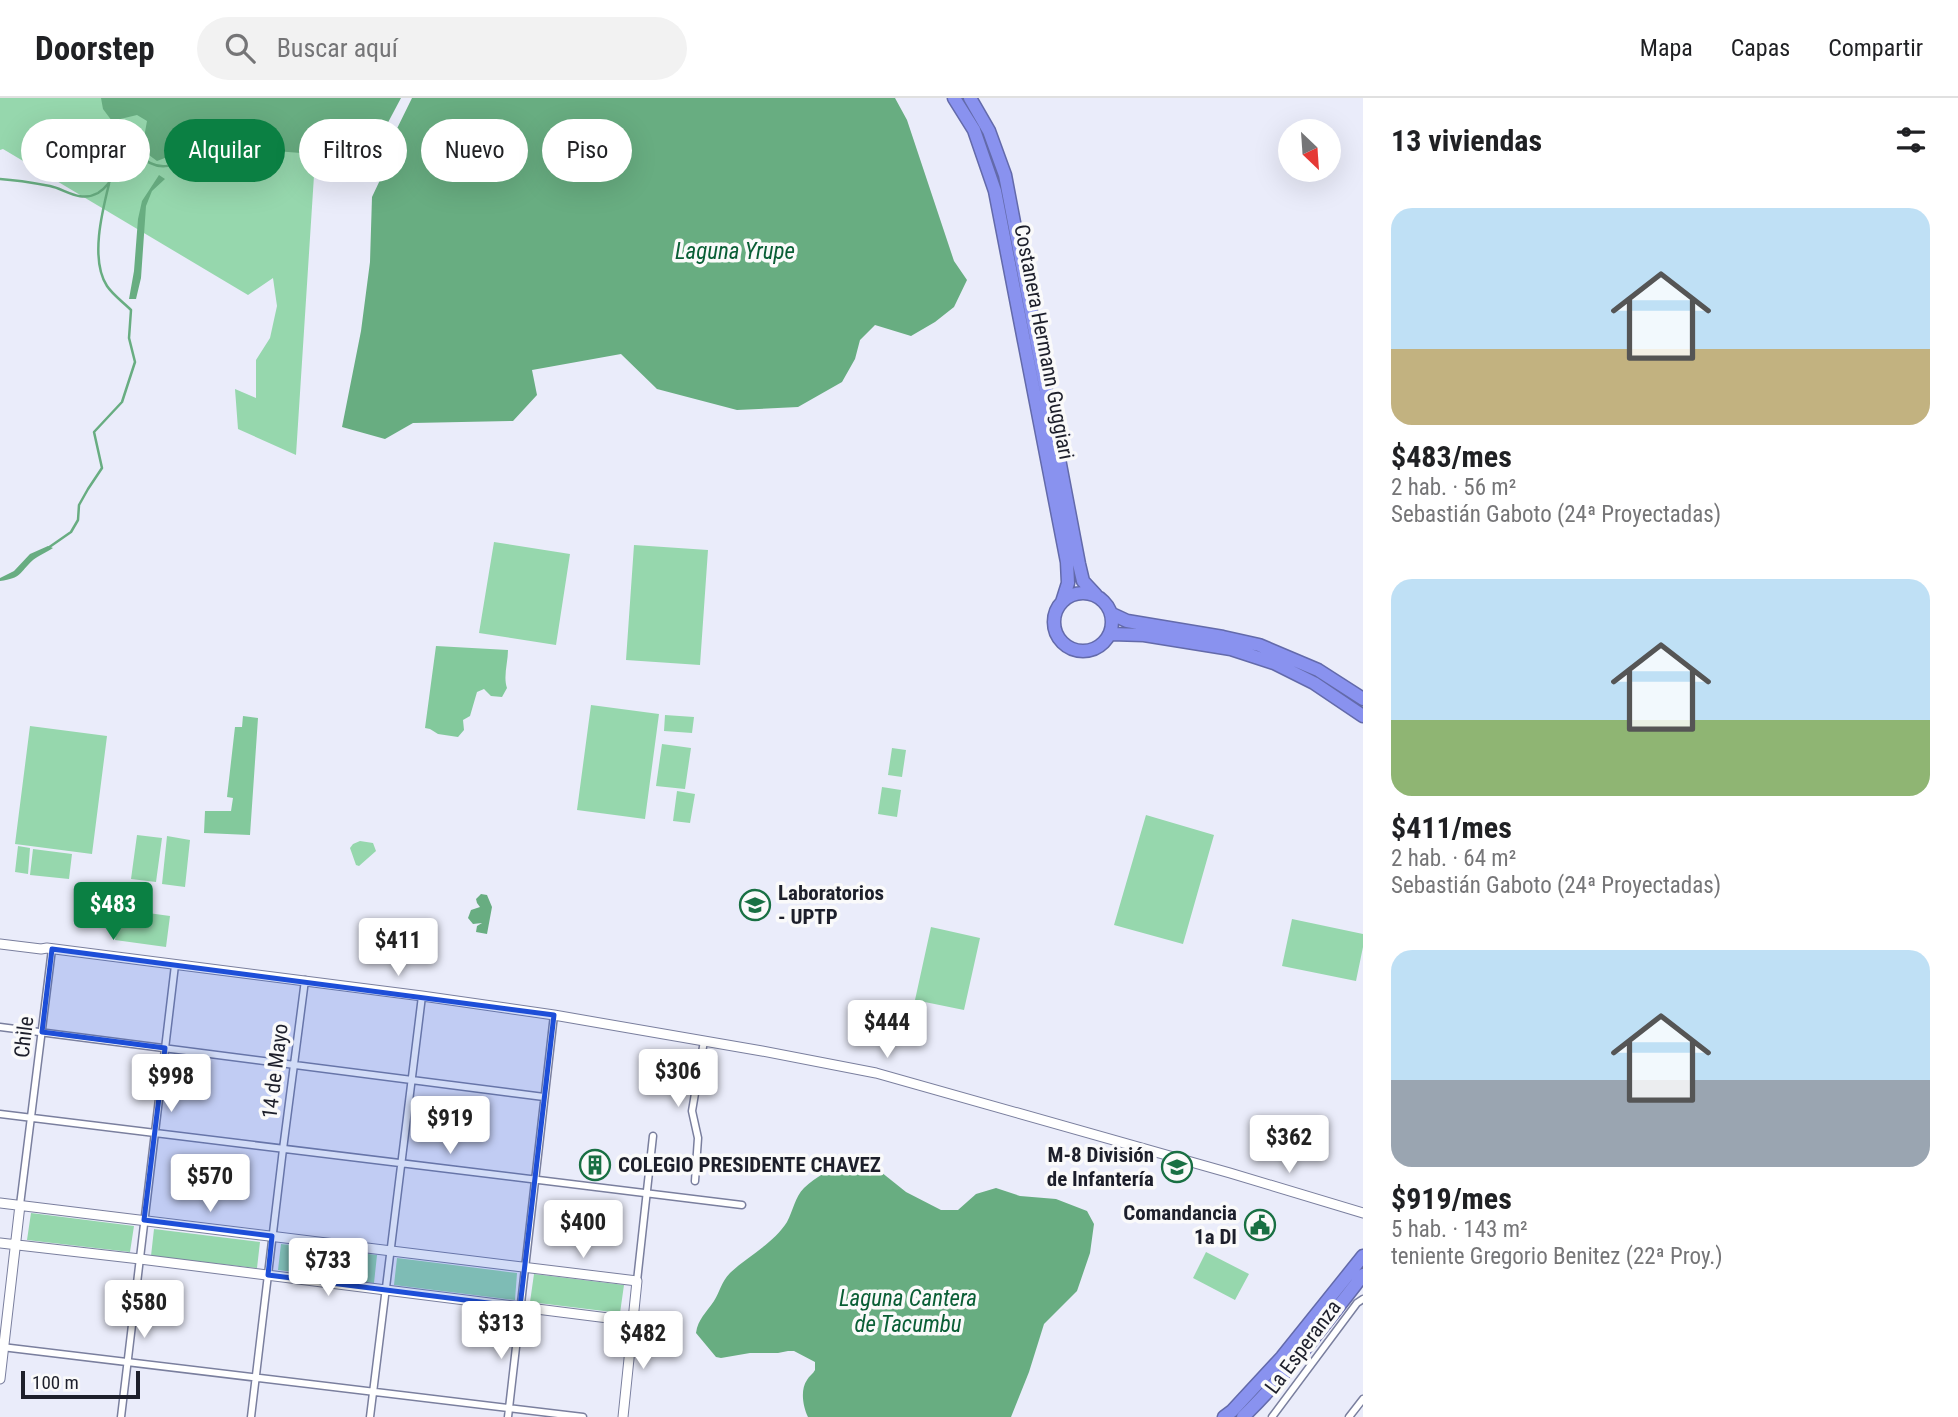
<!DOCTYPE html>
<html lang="es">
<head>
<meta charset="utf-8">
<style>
	body { margin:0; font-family:"Roboto Condensed",sans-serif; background:#f2f2f2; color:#202124; height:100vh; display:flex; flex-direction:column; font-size:26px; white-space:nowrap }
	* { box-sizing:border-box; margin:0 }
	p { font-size:23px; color:#757577 }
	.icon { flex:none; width:38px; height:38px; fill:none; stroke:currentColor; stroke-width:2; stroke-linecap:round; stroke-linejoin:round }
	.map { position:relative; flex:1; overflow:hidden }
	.side { display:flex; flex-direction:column; background:#fff; width:595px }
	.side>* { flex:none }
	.hud { position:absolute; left:21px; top:21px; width:665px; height:63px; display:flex; gap:14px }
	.needle { width:46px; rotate:155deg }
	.buttons { position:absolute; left:1278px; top:21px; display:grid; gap:14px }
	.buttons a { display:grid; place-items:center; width:63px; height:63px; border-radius:50%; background:#fff; box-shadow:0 7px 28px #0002; font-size:35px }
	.scale { position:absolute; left:21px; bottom:18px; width:119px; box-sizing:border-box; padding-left:7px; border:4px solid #1d1f2b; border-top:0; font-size:19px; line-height:24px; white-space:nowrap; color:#1d1f2b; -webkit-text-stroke:5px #fafafa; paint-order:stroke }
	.price { position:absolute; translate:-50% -60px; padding:0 16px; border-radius:7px; background:#fff; color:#222; font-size:23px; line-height:46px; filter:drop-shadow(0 2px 4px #0008) }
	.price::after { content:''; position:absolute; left:50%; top:42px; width:21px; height:16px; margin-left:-10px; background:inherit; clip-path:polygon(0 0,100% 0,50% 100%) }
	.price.on { background:#0b8043; color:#fff }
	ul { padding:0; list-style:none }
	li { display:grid; align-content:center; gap:14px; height:371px; padding:0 28px }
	li span { display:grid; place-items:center; height:217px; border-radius:21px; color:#555 }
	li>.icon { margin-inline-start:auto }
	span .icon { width:126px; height:126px; fill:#fffc; stroke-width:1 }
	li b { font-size:30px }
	h2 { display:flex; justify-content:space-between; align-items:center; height:84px; padding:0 28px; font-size:30px }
	.tag { padding:0 24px; border-radius:32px; background:#fff; box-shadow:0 7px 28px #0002; font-size:24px; line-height:63px }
	.tag.on { background:#0b8043; color:#fff }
	header { display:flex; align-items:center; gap:42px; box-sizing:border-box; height:98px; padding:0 35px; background:#fff; border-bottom:2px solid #e0e0e0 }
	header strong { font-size:33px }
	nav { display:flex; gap:38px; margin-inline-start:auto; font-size:24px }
	.search { width:490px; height:63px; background:#f2f2f2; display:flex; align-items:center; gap:18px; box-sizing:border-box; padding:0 24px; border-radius:38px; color:#757577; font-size:26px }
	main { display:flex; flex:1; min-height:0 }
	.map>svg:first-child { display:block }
	.green { fill:#96d7ad }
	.forest { fill:#83c99c }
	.water { fill:#68ad81 }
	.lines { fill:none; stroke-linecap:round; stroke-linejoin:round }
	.stream { stroke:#68ad81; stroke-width:2.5 }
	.street-casing { stroke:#7a7f9e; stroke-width:9 }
	.secondary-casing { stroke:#7a7f9e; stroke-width:11 }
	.highway-casing { stroke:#636aaa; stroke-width:15 }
	.street { stroke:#fff; stroke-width:6 }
	.secondary { stroke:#fff; stroke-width:9 }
	.highway { stroke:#8992ef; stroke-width:12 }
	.marked { fill:#1d4ed8; fill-opacity:0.2; stroke:#1d4ed8; stroke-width:5; stroke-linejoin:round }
	.labels { text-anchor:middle; stroke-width:7; stroke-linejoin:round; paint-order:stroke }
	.street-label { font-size:21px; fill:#1d1f2b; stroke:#fafafa }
	.poi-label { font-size:21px; font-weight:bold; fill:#1d1f2b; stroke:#fafafa; text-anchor:start }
	.water-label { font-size:23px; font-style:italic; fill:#095e35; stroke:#fafafa }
</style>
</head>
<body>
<header>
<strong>Doorstep</strong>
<div class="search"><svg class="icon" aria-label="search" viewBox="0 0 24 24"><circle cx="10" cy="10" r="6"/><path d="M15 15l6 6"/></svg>Buscar aquí</div>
<nav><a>Mapa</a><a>Capas</a><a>Compartir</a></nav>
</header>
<main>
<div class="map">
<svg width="1363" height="1319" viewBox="0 0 1363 1319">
	<rect width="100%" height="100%" fill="#eaecfa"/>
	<path class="green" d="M0,0H319L296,357L238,331L235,291L256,300V262L270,240L277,208L273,180L248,197L3,51L0,52Z
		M494,444L570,456L556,547L479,535Z
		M634,447L708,452L700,567L626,562Z
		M591,607L659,616L645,721L577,712Z
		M665,617L694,619L692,635L664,633Z
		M30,628L107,638L92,756L15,746Z
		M662,646L691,650L685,691L656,688Z
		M892,650L906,652L902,679L888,677Z
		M882,689L901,692L897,719L878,716Z
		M677,693L695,696L690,725L673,723Z
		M1146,717L1214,737L1183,846L1114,827Z
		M137,737L162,740L156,784L131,781Z
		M167,738L190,742L185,789L162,786Z
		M360,743L373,745L376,753L359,768L356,767L350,750L353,746Z
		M18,748L30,750L28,776L15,774Z
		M33,751L72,756L69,781L30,777Z
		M119,811L170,818L166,849L115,842Z
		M1292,821L1363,836V849L1356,883L1282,868Z
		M931,829L980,840L964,912L915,902Z
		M31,1115L134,1128L130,1154L27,1142Z
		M154,1131L260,1144L257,1170L151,1158Z
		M281,1146L377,1157L374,1185L278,1172Z
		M1206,1154L1249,1176L1235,1202L1193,1180Z
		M397,1160L517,1175L515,1202L394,1187Z
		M534,1176L624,1187L620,1215L530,1204Z"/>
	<path class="forest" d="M436,548L508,552C508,564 503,579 507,590L502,599L491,598L484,591L477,594L470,618L463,622L464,632L458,639L438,636L430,631L425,630Z
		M243,618L258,620L250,737L204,735L205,713H231L233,700L227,699L235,629H242Z"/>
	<path class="water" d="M101,0H401L384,32L370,48L329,72L301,55L275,53L252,68L241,67L228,54L206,49L183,53L157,63L145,54L143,45L147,23L137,17L112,23L103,11Z
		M412,0H895L907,22L954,163L967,182L954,209L935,224L911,238L875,227L860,242L855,261L842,284L798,309L737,312L657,291L621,256L532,272L537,297L513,323L413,325L385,341L342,329L361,233L370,164L372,99L389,63L385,55Z
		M159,77L165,81L152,93L146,108L141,180L136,201H129L134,173L138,121L142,103Z
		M48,448L53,450C47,454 38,458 33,462C19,475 22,480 0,483V480L14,473L30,456Z
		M481,796L487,797L492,809L487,836L476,834L477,828L482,825L473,826L468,820L471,812L480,809L477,805L476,801Z
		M845,1065L867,1066L881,1074L906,1094L941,1112H958L976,1096L996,1090L1020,1098L1056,1101L1087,1113L1094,1126L1090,1155L1077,1193L1044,1226L1029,1274L1011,1319H808C803,1309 800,1292 807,1282C809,1278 813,1276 815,1272V1264L794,1253H788L778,1255H750L721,1260L716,1259L696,1235C698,1221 706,1215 714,1203C720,1194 721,1184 730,1175C748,1158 773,1146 787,1124C793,1113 795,1099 804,1090C817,1078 829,1072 845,1065Z"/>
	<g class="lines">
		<path class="stream" d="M0,81C16,82 34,85 50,88C65,91 80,105 98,95C117,83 113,64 137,56C161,77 175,69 196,49
			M48,450L71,434L78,422L79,407L88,391L102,370L94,334L122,304L135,264L129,240L131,212C123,204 113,197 107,188C90,162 102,114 109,86"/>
		<g class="street-casing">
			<path id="street" d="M0,929L544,999
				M0,1016L742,1107
				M695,1083L698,1040L692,1013L704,943
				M20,1107L52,851
				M637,1183L653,1038
				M2,1249L583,1319
				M121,1319L175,867
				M251,1319L283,1051L305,882
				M370,1319L422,898
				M508,1319L554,917
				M1272,1319L1357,1205L1363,1201
				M1349,1319L1363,1301"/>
		</g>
		<g class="secondary-casing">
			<path id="secondary" d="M0,846L41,851L47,850L422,898L554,917L762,953L876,975L1230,1075L1363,1115
				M0,1105L637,1183L623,1319
				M0,1145L140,1161L632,1223
				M0,1281L20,1107"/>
		</g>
		<g class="highway-casing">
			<path id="highway" d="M954,0L974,32L995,93L1067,464L1068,485L1062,504
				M970,0L989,33L1005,77L1079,466L1083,483L1096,497
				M1054 524a29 29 0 1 1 58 0a29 29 0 1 1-58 0Z
				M1112,516L1127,523L1223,539L1259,547L1318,572L1363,601
				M1111,536L1144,537L1231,551L1274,565L1314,585L1363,618
				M1224,1319L1232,1313L1282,1259L1363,1158
				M1243,1319C1287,1276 1325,1226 1363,1177"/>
		</g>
		<use href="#street" class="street"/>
		<use href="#secondary" class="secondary"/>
		<use href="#highway" class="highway"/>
	</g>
	<path class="marked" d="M52,851L554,917L520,1209L268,1177L272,1138L144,1122L165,950L42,934Z"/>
	<defs>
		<g id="university-ring" transform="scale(1.575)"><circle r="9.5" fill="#fafafa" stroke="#197043" stroke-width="1.5"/><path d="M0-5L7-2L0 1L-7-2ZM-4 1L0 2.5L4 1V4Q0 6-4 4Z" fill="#197043"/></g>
		<g id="building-ring" transform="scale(1.575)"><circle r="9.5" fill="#fafafa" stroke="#197043" stroke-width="1.5"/><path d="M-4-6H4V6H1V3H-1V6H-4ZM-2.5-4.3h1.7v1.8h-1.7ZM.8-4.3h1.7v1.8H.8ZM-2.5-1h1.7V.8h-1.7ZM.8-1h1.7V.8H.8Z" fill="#197043"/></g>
		<g id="school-ring" transform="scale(1.575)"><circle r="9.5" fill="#fafafa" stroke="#197043" stroke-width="1.5"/><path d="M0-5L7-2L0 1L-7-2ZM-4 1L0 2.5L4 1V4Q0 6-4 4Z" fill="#197043"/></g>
		<g id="civic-ring" transform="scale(1.575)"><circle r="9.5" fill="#fafafa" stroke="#197043" stroke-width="1.5"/><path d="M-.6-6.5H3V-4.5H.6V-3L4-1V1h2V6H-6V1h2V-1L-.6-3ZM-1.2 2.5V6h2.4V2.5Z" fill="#197043"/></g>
	</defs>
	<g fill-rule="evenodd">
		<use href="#university-ring" x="755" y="807"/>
		<use href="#building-ring" x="595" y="1067"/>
		<use href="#school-ring" x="1177" y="1069"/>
		<use href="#civic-ring" x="1260" y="1127"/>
	</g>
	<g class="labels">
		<g class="street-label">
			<text transform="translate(1044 244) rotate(79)" y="7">Costanera Hermann Guggiari</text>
			<text transform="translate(24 939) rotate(-83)" y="7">Chile</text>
			<text transform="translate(275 973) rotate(-83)" y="7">14 de Mayo</text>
			<text transform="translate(1303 1249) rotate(-53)" y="7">La Esperanza</text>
		</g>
		<g class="poi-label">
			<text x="778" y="802">Laboratorios<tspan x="778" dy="24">- UPTP</tspan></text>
			<text x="1154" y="1064" text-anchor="end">M-8 División<tspan x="1154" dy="24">de Infantería</tspan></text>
			<text x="618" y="1074">COLEGIO PRESIDENTE CHAVEZ</text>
			<text x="1237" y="1122" text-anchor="end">Comandancia<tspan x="1237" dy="24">1a DI</tspan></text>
		</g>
		<g class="water-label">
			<text x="735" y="161">Laguna Yrupe</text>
			<text x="908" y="1208">Laguna Cantera<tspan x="908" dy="26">de Tacumbu</tspan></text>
		</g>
	</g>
</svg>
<div class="buttons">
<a><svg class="needle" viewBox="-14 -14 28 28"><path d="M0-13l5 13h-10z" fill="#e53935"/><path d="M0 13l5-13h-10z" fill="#757577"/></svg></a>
</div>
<div class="scale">100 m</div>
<b class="price on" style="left:113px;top:844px">$483</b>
<b class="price" style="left:398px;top:880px">$411</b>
<b class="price" style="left:887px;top:962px">$444</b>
<b class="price" style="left:678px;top:1011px">$306</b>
<b class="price" style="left:171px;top:1016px">$998</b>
<b class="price" style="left:450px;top:1058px">$919</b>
<b class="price" style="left:1289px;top:1077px">$362</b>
<b class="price" style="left:210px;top:1116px">$570</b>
<b class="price" style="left:583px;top:1162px">$400</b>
<b class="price" style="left:328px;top:1200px">$733</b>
<b class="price" style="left:144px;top:1242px">$580</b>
<b class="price" style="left:501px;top:1263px">$313</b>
<b class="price" style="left:643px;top:1273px">$482</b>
<div class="hud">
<a class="tag">Comprar</a>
<a class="tag on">Alquilar</a>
<a class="tag">Filtros</a>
<a class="tag">Nuevo</a>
<a class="tag">Piso</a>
</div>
</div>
<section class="side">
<h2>13 viviendas<svg class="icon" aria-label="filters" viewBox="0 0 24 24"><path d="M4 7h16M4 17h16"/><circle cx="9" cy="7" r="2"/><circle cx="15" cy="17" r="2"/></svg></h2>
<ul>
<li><span style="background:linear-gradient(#bfe0f5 65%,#c2b280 0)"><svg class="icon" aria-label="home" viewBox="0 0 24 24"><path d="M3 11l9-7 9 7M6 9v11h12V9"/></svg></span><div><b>$483/mes</b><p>2 hab. · 56 m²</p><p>Sebastián Gaboto (24ª Proyectadas)</p></div></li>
<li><span style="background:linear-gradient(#bfe0f5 65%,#8fb573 0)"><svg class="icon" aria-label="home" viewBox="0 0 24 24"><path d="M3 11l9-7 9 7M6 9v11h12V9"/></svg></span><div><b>$411/mes</b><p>2 hab. · 64 m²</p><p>Sebastián Gaboto (24ª Proyectadas)</p></div></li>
<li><span style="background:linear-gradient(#bfe0f5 60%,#9aa5b1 0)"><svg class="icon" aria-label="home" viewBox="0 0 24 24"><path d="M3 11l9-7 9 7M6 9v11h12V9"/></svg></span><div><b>$919/mes</b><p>5 hab. · 143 m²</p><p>teniente Gregorio Benitez (22ª Proy.)</p></div></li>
</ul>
</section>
</main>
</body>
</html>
